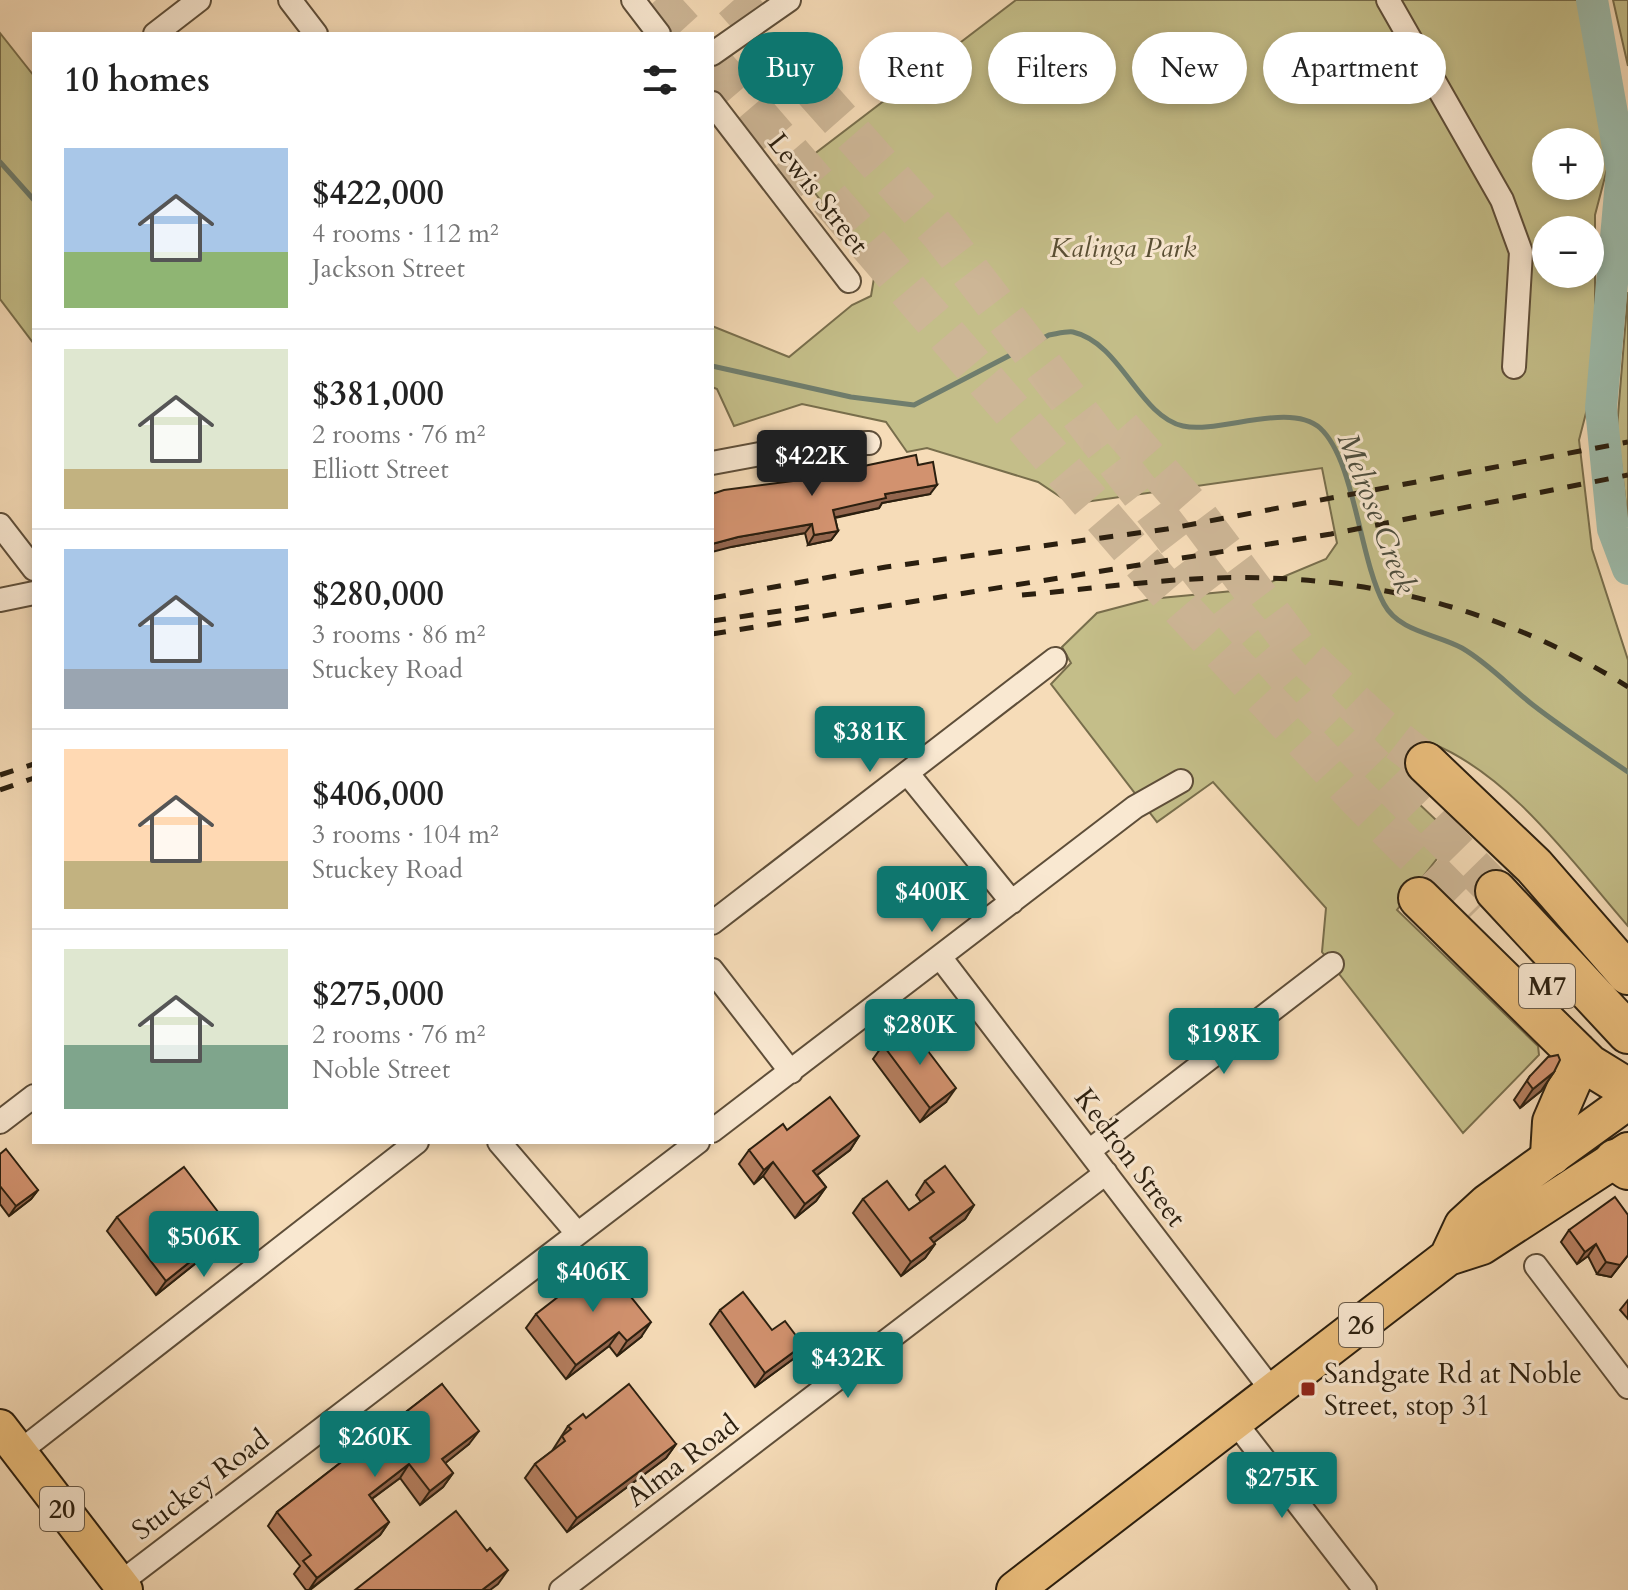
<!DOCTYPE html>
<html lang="en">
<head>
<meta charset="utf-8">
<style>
	body { margin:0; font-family:Cardo,serif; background:#f6f6f6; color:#222; height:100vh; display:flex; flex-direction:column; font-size:30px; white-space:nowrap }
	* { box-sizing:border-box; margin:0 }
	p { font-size:26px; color:#767676 }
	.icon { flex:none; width:44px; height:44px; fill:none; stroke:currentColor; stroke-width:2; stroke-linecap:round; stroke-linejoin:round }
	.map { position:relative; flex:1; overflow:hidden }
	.side { position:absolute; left:32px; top:32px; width:682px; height:1112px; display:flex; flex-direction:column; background:#fff; border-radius:0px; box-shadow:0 4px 12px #0003 }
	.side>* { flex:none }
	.top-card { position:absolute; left:738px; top:32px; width:760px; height:72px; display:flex; gap:16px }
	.buttons { position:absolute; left:1532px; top:128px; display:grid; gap:16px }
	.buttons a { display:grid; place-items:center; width:72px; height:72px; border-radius:50%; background:#fff; box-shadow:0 4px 12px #0003; font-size:40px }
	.price { position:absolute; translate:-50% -68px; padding:0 18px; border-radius:8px; background:#0f766e; color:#fff; font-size:26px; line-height:52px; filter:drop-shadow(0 2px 4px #0008) }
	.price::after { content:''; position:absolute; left:50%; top:48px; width:24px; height:18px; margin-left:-12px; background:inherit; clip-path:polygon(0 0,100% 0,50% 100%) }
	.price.selected { background:#222; color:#fff }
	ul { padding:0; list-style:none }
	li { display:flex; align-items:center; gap:24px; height:200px; padding:0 32px }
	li+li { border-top:2px solid #e0e0e0 }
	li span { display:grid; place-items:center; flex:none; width:224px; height:160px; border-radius:0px; color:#555 }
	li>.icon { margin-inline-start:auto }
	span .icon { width:96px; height:96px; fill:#fffc; stroke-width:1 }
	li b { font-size:34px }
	h2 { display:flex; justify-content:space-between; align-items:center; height:96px; padding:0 32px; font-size:34px }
	.pill { padding:0 28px; border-radius:36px; background:#fff; box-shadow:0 4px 12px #0003; font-size:28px; line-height:72px }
	.pill.selected { background:#0f766e; color:#fff }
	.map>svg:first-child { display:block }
	.green { fill:#c4be89; stroke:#786e4c; stroke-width:2; fill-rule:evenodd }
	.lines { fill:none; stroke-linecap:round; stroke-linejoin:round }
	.stream { stroke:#6f7d6d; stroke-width:5 }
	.river { stroke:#9dbcac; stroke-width:32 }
	.motorway-tunnel { stroke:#cdb696; stroke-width:40; stroke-dasharray:40 20; stroke-linecap:butt }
	.minor-casing { stroke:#5e4e39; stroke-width:26 }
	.primary-casing { stroke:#2b1f0f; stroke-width:38 }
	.trunk-casing { stroke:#2b1f0f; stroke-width:40 }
	.motorway-casing { stroke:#2b1f0f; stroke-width:44 }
	.minor { stroke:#f9e8d1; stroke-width:22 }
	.primary { stroke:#ebbe7c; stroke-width:34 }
	.trunk { stroke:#ebbe7c; stroke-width:36 }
	.motorway { stroke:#ebbe7c; stroke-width:40 }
	.rail { stroke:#2b1f0f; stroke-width:5; stroke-dasharray:14 14; stroke-linecap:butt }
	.wall { fill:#b57e5f; stroke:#2b1f0f; stroke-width:2 }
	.shaded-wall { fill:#93664e; stroke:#2b1f0f; stroke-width:2 }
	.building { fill:#d2926f; stroke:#2b1f0f; stroke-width:2 }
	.poi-dot { fill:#8f2418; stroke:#f9e8d1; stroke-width:3 }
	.labels { text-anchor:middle; stroke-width:6; stroke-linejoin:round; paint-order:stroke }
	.shield { fill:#f9e8d1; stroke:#695b49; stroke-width:2 }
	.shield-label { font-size:26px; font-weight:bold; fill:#2b1f0f }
	.street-label { font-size:28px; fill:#2b1f0f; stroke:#f9e8d1 }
	.park-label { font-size:28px; font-style:italic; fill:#594f34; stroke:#f9e8d1 }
	.poi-label { font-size:28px; fill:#2b1f0f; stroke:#f9e8d1; text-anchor:start }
	.water-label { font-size:30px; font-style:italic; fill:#4d4e3e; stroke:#f9e8d1 }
</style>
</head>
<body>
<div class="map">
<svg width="1628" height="1590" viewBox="0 0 1628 1590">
	<rect width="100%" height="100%" fill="#f6dcb8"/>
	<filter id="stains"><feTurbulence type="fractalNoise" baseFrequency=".0025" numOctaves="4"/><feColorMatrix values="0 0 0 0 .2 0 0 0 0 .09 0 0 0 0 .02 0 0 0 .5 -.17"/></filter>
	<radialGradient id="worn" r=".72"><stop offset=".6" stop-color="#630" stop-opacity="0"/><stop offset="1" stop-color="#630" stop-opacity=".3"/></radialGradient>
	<path class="green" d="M1016,0H1579L1611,154L1595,215V378L1579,440L1592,549L1628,660V926C1573,863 1511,775 1431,743L1398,784L1454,837L1397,910L1538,1046L1539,1055L1463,1133L1322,952L1326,908L1213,782L1157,822L1051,684L1071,663L1062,647L1097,613L1150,599L1254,589L1326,559L1337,543L1322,468L1071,504L1038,482L927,448L907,452L886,422L802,404L734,426L717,389L712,387V326L789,357L852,305L871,296L875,272L796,168ZM1546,142H1590V186H1546ZM1546,230H1590V274H1546Z
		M1613,0H1628V66Z
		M0,33L34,76V344L0,299Z
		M1628,292V523L1617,428Z"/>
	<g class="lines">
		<path class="stream" d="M0,162L34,200
			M712,366L851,397L914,405L1049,335C1056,334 1067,331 1073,332C1121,343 1139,416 1183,426C1219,434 1290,401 1320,428C1355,460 1359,558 1384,604C1399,632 1437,634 1462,648C1488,663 1510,687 1533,705C1564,729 1596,750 1628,772"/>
		<path class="river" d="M1592,0L1622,170L1601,408L1613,529L1628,569"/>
		<path class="motorway-tunnel" d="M656,0L687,34
			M734,0L941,234L1237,618L1315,707L1496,891
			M712,62L1185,612L1357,797L1473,914
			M1121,428L1192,509L1298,650L1381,728L1426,763"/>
		<g class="minor-casing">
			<path id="minor" d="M290,0L316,34
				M633,0L659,34
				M1388,0L1502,200L1521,252L1514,367
				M155,34L199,0
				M712,54L789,0
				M712,103L849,281
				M712,463L814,444L869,443
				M0,525L34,569
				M0,600L34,593
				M908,774L1012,902
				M712,923L1055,659
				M940,957L1274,1393
				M712,970L791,1072
				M0,1122L34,1096
				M712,1131L1135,807L1181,781
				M499,1142L577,1233
				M1089,1151L1332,964
				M1536,1266L1628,1387
				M1235,1422L1365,1590
				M19,1452L417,1142
				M120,1583L698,1142
				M561,1590L1106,1173"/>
		</g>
		<g class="primary-casing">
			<path id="primary" d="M0,1427L125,1590"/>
		</g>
		<g class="trunk-casing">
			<path id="trunk" d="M1448,1257L1463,1225L1487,1203L1628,1101
				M1015,1590L1448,1257L1482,1246L1628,1151"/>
		</g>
		<g class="motorway-casing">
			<path id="motorway" d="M1426,763L1534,866L1628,974
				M1496,891L1628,1033
				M1419,898L1589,1065L1628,1089
				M1551,1155L1553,1122L1572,1078L1576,1052
				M1615,1160L1628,1169"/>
		</g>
		<use href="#minor" class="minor"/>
		<use href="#primary" class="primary"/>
		<use href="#trunk" class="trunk"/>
		<use href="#motorway" class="motorway"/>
		<path class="rail" d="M1022,595C1103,588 1184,575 1265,578C1394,581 1519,618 1628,687
			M712,598L886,567L1167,529L1628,442
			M712,621L820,605
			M712,634L1331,534L1628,475
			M0,775L34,764
			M0,790L34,778"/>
	</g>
	<path class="wall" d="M918,465L930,494L882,503L879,508L835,518L838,531L831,540L808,545L805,533L731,547Z
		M883,1045L946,1102L920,1122L873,1059Z
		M1554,1072L1541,1091L1520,1108L1514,1100L1530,1076Z
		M787,1130L859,1136L850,1150L817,1175L826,1187L816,1201L795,1218L763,1176L754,1184L739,1164L749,1150Z
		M0,1154L38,1190L31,1199L9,1216L0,1204Z
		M925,1181L974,1205L965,1219L934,1242L935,1244L925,1258L901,1276L853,1213L863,1199L909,1210L921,1202L916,1195Z
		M117,1217L231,1229L221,1243L156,1295L107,1231Z
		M1569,1230L1628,1255L1611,1277L1597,1274L1588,1256L1577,1264L1561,1242Z
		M1628,1300V1319L1620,1310Z
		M720,1310L793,1359L755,1387L710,1324Z
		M536,1314L641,1337L617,1356L609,1346L566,1379L526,1328Z
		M442,1384L469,1444L445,1463L453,1473L443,1487L420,1505L400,1478L372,1499L389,1522L380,1535L310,1590H306L294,1574L300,1566L268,1526L277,1512Z
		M586,1418L676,1444L666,1458L567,1532L525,1478L535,1464L552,1451L568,1426Z"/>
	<path class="shaded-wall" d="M937,485L930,494L882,503L879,508L827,519L833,510L885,494Z
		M812,524L805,533L731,547L712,552V544L738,537Z
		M838,531L831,540L808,545L814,535Z
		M1554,1072L1541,1091L1520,1108L1533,1089Z
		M956,1088L946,1102L920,1122L930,1108Z
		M859,1136L850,1150L804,1185L813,1171Z
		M773,1162L763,1176L754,1184L764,1170Z
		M826,1187L816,1201L795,1218L805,1204Z
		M38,1190L31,1199L9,1216L16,1206Z
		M974,1205L965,1219L921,1252L930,1238Z
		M231,1229L221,1243L156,1295L166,1281Z
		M935,1244L925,1258L901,1276L911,1262Z
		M1596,1244L1588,1256L1577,1264L1585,1252Z
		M1628,1255L1611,1277L1597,1274L1606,1262Z
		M651,1322L641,1337L617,1356L627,1341Z
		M619,1332L609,1346L566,1379L576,1365Z
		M803,1345L793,1359L755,1387L765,1373Z
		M479,1431L469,1444L433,1473L442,1459Z
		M676,1444L666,1458L567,1532L577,1518Z
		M409,1464L400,1478L359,1508L369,1495Z
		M453,1473L443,1487L420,1505L430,1491Z
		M389,1522L380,1535L309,1590L317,1578Z
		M508,1570L498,1584L490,1590H482Z"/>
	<path class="building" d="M916,455L918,465L933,462L937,485L885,494L886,498L833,510L838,531L814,535L812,524L738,537L712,544V494L724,490L793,481Z
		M909,1026L956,1088L930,1108L883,1045Z
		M1558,1055L1560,1060L1554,1072L1533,1089L1527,1081L1530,1076L1548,1057Z
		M830,1097L859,1136L813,1171L826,1187L805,1204L773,1162L764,1170L749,1150L783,1124L787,1130Z
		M6,1149L38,1190L16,1206L0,1186V1154Z
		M945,1166L974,1205L930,1238L935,1244L911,1262L863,1199L887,1181L909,1210L934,1192L925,1181Z
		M184,1167L231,1229L166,1281L117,1217Z
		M1615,1197L1628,1215V1255L1620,1265L1606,1262L1596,1244L1585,1252L1569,1230Z
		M603,1262L651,1322L627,1341L619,1332L576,1365L536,1314Z
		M743,1292L772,1330L785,1321L803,1345L765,1373L720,1310Z
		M442,1384L479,1431L442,1459L453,1473L430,1491L409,1464L369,1495L389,1522L317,1578L303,1561L311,1555L277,1512Z
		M629,1384L676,1444L577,1518L535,1464L565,1441L562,1436L571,1429L568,1426L583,1414L586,1418Z
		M456,1511L487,1551L490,1548L508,1570L482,1590H355Z"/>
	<rect class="poi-dot" x="1300" y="1381" width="16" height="16" rx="4"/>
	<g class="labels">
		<g class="shield">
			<rect x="1519" y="964" width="56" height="44" rx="6"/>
			<rect x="1339" y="1303" width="44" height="44" rx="6"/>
			<rect x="40" y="1487" width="44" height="44" rx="6"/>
		</g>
		<g class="shield-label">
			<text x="1547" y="995">M7</text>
			<text x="1361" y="1334">26</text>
			<text x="62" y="1518">20</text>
		</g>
		<g class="street-label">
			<text transform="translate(819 193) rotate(52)" y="10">Lewis Street</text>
			<text transform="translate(1131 1157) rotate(53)" y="10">Kedron Street</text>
			<text transform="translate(682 1460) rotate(-37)" y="10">Alma Road</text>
			<text transform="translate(200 1484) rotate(-37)" y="10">Stuckey Road</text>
		</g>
		<g class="park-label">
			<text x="1123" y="257">Kalinga Park</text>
		</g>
		<g class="poi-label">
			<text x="1324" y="1383">Sandgate Rd at Noble<tspan x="1324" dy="32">Street, stop 31</tspan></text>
		</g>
		<g class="water-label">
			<text transform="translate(1377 513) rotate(69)" y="10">Melrose Creek</text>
		</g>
	</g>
	<rect width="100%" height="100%" filter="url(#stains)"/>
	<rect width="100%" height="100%" fill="url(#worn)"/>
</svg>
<div class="buttons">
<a>+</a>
<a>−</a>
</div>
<b class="price selected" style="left:812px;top:498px">$422K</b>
<b class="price" style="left:870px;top:774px">$381K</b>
<b class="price" style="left:932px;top:934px">$400K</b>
<b class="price" style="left:920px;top:1067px">$280K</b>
<b class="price" style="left:1224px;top:1076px">$198K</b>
<b class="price" style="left:204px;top:1279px">$506K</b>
<b class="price" style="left:593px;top:1314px">$406K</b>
<b class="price" style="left:848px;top:1400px">$432K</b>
<b class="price" style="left:375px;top:1479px">$260K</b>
<b class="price" style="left:1282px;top:1520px">$275K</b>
<div class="top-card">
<a class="pill selected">Buy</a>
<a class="pill">Rent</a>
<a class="pill">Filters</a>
<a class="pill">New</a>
<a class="pill">Apartment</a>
</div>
<section class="side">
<h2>10 homes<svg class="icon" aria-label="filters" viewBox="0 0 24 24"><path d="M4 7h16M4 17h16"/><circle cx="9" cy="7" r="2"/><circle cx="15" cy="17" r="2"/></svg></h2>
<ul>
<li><span style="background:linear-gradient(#a9c7e8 65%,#8fb573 0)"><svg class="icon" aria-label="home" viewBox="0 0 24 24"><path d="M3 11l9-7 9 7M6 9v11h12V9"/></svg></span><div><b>$422,000</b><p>4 rooms · 112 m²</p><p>Jackson Street</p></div></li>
<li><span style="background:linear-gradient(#dfe7d0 75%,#c2b280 0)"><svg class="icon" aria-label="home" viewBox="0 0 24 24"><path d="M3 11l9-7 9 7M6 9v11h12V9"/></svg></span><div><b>$381,000</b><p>2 rooms · 76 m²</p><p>Elliott Street</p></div></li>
<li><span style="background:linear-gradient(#a9c7e8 75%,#9aa5b1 0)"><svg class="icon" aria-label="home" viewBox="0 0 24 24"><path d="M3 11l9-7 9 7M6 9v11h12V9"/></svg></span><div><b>$280,000</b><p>3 rooms · 86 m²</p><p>Stuckey Road</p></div></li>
<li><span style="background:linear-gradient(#ffd9b3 70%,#c2b280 0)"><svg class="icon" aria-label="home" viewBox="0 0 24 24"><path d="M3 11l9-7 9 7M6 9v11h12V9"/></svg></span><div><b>$406,000</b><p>3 rooms · 104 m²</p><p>Stuckey Road</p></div></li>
<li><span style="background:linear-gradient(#dfe7d0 60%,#7fa58c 0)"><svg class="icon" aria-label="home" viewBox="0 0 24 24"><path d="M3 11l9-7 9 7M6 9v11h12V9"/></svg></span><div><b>$275,000</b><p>2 rooms · 76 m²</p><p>Noble Street</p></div></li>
</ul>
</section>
</div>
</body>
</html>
